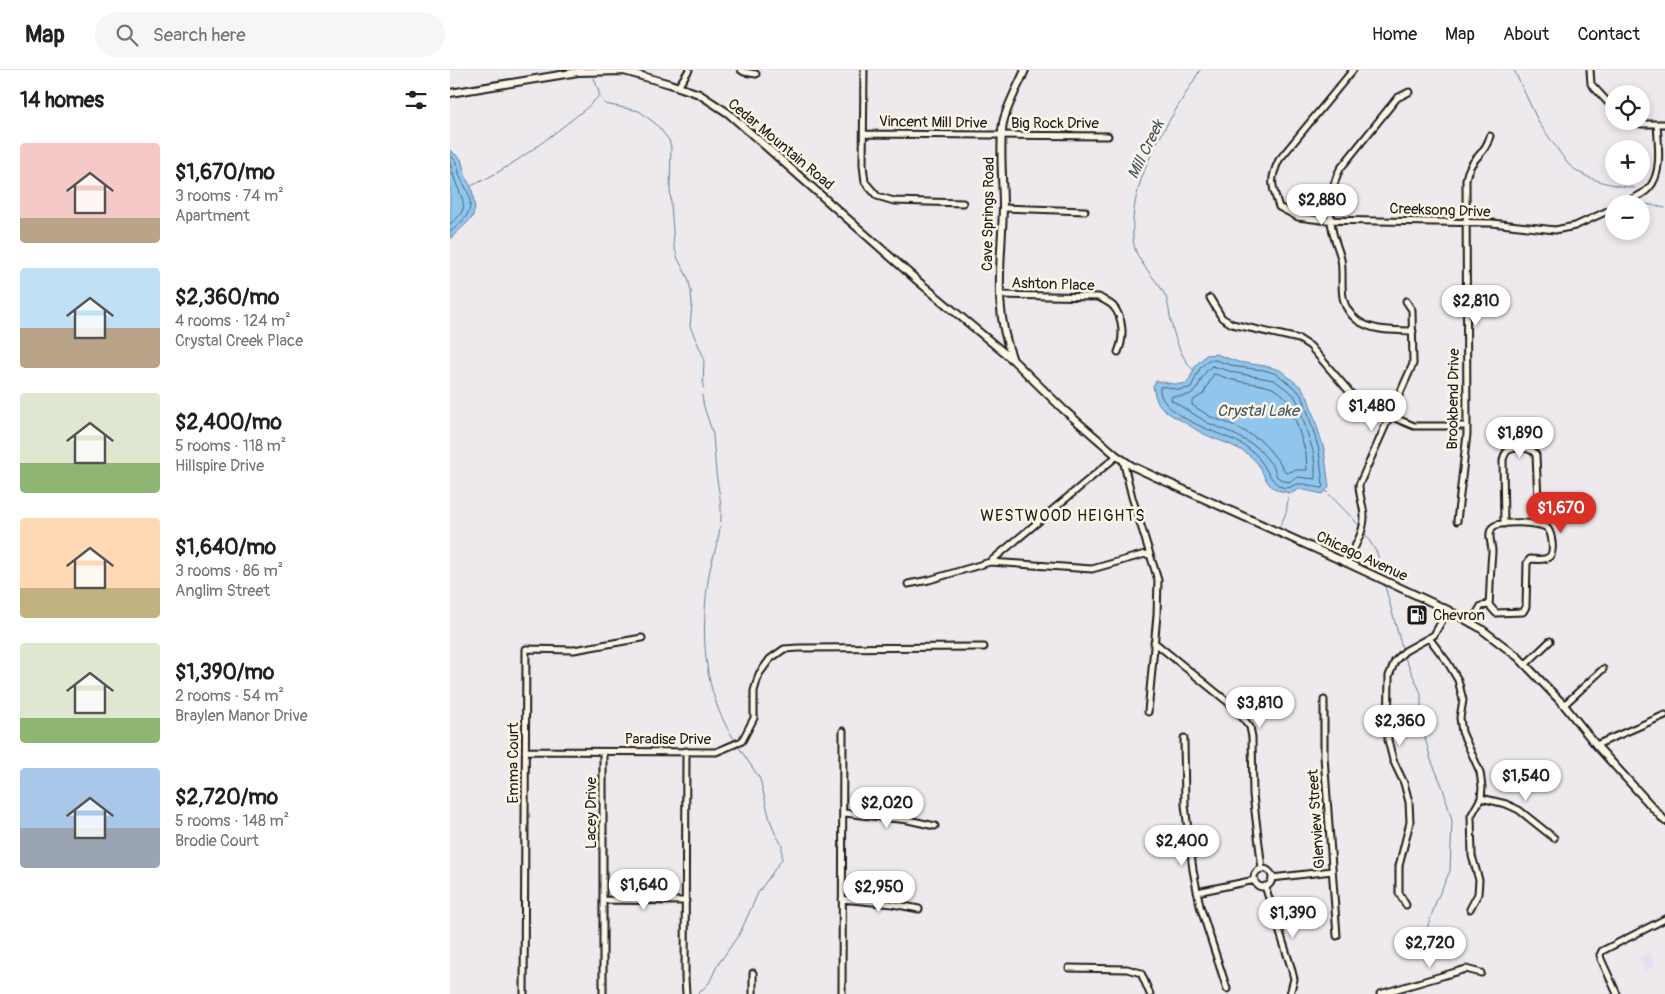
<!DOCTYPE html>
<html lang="en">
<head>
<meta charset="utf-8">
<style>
	body { margin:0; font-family:Pangolin,sans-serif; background:#f6f6f6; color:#202124; height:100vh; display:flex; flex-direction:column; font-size:19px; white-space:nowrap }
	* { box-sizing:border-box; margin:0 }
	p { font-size:16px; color:#757577 }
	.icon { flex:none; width:28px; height:28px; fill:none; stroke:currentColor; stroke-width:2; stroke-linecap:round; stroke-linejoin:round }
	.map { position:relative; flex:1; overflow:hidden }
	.panel { display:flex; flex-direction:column; background:#fff; width:450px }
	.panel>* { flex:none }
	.tools { position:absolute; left:1155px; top:15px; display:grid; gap:10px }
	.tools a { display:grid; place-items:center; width:45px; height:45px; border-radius:50%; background:#fff; box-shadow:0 2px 8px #0003; font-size:25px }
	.price { position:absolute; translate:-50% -42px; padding:0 11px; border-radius:18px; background:#fff; color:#222; font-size:16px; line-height:32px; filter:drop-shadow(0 1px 2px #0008) }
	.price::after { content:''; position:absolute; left:50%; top:30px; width:15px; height:11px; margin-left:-8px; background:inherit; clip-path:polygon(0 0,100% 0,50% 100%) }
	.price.on { background:#d93025; color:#fff }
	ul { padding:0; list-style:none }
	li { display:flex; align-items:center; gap:15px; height:125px; padding:0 20px }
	li span { display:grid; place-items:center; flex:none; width:140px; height:100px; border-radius:5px; color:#555 }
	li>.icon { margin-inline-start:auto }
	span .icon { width:60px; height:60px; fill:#fffc; stroke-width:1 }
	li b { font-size:21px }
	h2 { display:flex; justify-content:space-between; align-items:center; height:60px; padding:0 20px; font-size:21px }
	header { display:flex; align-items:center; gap:30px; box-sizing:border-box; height:70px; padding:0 25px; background:#fff; border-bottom:1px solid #e0e0e0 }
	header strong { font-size:24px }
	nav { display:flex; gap:28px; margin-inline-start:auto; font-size:18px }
	.search { width:350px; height:45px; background:#f6f6f6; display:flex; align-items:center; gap:12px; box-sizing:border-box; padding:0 18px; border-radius:28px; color:#757577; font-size:19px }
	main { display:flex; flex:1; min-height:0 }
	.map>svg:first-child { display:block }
	.built { fill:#e2e0f2 }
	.water { fill:#90c5ed; stroke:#628199 }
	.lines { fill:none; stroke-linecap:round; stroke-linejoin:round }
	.shore { stroke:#4a6070; stroke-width:1 }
	.stream { stroke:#628199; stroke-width:1 }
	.minor-casing { stroke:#1c1c1c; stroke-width:9 }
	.tertiary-casing { stroke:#1c1c1c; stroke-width:10 }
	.minor { stroke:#fcf5e5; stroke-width:5 }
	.tertiary { stroke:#fcf5e5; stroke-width:6 }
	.labels { text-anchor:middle; stroke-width:5; stroke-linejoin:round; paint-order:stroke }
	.street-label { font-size:15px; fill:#1c1c1c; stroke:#fcf5e5 }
	.poi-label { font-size:15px; fill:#1c1c1c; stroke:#fcf5e5; text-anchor:start }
	.water-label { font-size:16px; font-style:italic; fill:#455765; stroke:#fcf5e5 }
	.neighbourhood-label { font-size:16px; letter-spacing:1px; fill:#1c1c1c; stroke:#fcf5e5 }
</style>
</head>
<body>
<header>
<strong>Map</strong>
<div class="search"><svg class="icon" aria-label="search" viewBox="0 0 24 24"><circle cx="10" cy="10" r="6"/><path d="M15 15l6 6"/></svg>Search here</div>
<nav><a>Home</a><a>Map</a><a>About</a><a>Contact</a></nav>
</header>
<main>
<section class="panel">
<h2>14 homes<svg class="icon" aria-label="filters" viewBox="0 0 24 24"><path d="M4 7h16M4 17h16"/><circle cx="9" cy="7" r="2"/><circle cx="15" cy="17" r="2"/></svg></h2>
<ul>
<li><span style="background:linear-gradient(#f6c9c9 75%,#b9a48a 0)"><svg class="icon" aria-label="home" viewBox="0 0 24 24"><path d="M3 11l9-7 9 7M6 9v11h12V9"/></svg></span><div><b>$1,670/mo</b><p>3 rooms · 74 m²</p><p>Apartment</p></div></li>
<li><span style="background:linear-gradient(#bfe0f5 60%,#b9a48a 0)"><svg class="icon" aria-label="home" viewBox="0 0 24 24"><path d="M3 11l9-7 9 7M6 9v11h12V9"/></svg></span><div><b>$2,360/mo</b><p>4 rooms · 124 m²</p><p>Crystal Creek Place</p></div></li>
<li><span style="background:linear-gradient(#dfe7d0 70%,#8fb573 0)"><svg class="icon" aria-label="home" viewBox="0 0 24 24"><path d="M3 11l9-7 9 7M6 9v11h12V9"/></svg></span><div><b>$2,400/mo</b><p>5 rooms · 118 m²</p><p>Hillspire Drive</p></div></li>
<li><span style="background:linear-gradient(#ffd9b3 70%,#c2b280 0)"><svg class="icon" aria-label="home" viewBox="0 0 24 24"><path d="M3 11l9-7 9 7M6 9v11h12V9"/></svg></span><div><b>$1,640/mo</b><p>3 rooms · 86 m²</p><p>Anglim Street</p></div></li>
<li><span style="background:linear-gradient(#dfe7d0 75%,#8fb573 0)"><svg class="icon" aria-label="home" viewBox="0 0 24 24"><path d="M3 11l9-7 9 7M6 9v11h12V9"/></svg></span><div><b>$1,390/mo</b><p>2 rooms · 54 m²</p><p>Braylen Manor Drive</p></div></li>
<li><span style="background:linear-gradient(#a9c7e8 60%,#9aa5b1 0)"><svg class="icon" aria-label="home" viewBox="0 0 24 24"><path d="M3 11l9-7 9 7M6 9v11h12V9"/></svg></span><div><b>$2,720/mo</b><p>5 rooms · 148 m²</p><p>Brodie Court</p></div></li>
</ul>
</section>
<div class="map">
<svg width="1215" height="924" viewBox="0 0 1215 924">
	<rect width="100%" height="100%" fill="#ede9ed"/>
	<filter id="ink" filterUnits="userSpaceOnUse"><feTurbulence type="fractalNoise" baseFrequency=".02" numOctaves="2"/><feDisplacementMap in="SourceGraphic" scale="10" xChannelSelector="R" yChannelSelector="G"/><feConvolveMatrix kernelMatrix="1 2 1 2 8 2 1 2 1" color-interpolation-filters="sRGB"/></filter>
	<g filter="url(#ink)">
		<path class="built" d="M1200,882L1206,896L1195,901L1189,887Z"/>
		<path class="water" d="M0,80L11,89L16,108L22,119L25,138L22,148L0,169Z
			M766,284L788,292L815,296L830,300L852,318L858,328L874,379L879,417L873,424L849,419L842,423C808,420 820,401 799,385C785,375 769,371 754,364C747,361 741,356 734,352C725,347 712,341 707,331C705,327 704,321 703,316L706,311C718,312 727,317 738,312L746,295L756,285Z"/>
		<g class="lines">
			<path class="shore" d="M0,85C9,92 7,99 11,109C13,113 15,116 17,120C26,140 15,150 0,162
				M0,93C3,99 3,106 6,113C14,133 20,139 0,154
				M759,290H765L787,297L814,300L827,304L848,321L854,330L869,380L873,415L872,418C865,418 857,413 850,414C842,414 840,420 832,417C819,412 815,392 803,382C796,376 785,370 776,367C758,359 707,342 710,317C723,315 725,324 741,317L750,298Z
				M762,296L786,303L824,310L844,325L848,333L863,381L865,395V409L848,407L839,412L834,411L827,407L823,396L807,377L780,362L758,353L721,330L722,326C755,329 744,309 762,296Z
				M764,304C770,305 776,308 783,310C805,316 828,311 841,336L856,383L857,400H846L836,403L829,392L812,371L783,355L761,347L742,335V331L753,324Z"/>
			<path class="stream" d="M1064,0L1089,53L1118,94C1137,111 1161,115 1185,118
				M143,5L149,22V26L155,34L189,41L206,54L219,70L221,77L220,119L224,176L228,189L238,208L241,221L242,235L240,256L254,288L253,318
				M21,116C57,100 88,76 119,52C129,44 139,37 148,27
				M1192,133L1215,138
				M744,301C729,285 724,266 720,246C719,240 718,233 716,227C708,210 691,197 685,179C682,169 683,159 683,149C687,94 723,46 750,0
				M252,325C253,339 260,352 263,365C264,378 265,391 266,403C268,418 272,433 271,448C270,468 263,485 259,504C250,561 252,624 286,672
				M876,421L909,455
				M830,456L836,443L839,423
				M914,462L927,483L934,506
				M935,516L952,578
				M954,586L971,623V653L981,690L993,718L1002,751L1000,801L987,829L975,864
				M248,924L259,913L267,896L290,863L308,823L332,789V775L325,763L320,750L310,709L288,676"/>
			<g class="minor-casing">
				<path id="minor" d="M291,0L294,2L306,4
					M414,0L413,95L415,112L427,126L444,131L513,133
					M903,0L829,90C819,111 822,116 829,137L848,147L871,150L1042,153L1105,160L1125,156L1164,138
					M1140,0L1141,14L1164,39
					M228,17L239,0
					M959,22L947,28L890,99C881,116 878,144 883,163C885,172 889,180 891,189C895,212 885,232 907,250C923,262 944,260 963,261
					M1179,51L1192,54H1215
					M414,64L658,66
					M1172,134C1181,129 1192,126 1199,118C1213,103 1208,73 1207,54
					M553,138L635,141
					M550,225L649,227C653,230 659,232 663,236C674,248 674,269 668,282
					M760,228L772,248L782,254L849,269L860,276L904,327L940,346L964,356H1017
					M673,390L682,427L708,510L707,545L698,642
					M1007,451L1017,364L1016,109C1020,87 1035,86 1040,66
					M1054,454L1053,390C1054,386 1055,382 1059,380C1067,376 1082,377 1086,385L1089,453
					M540,492L642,499L699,483
					M897,493C903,479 914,463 914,447C914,437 909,426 909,415L963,294L962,240L956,231
					M458,514L479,510L540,492L667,386
					M1021,553L1031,536L1039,535L1046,543L1073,542L1076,537L1077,493L1080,489C1086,489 1094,491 1099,487C1105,482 1102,463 1097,458C1090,452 1047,450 1042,458C1037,465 1042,474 1042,481C1042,486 1041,491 1041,496C1040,509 1040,522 1039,535
					M979,568L998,593L1008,610L1013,630L1010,648L1012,662L1030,702L1032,717L1031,728L1021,746L1022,786L1029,810L1028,824L1020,839
					M704,572L784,637L800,657L802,667L803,725L812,799
					M1075,595L1100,571
					M874,630V686L887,866
					M1114,635L1153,599
					M734,668L735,735L743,800L750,836L777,919
					M1146,675L1215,645
					M75,681L266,682L292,671L304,648V621L309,604L320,589L334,579L349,578L534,577
					M236,681L235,908L236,924
					M1031,728L1056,734L1069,740L1104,768
					M394,743L458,750L485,756
					M804 808a9 9 0 1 1 18 0a9 9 0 1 1-18 0Z
					M822,808L882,801
					M815,816L841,897L844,909L840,924
					M747,822L805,810
					M392,829L443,834L469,839
					M153,830L236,831
					M956,835L949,823V796L960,752L959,732L954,713L943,690L938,670L939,606L945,591L955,581L984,565L998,540
					M619,898L677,899L691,903L700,924
					M74,924L76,579L124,580L192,568
					M153,924V682
					M303,924V903
					M392,924L393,661
					M930,924L1016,899L1031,903
					M1167,924L1151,889L1150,885L1152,881L1215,849"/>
			</g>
			<g class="tertiary-casing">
				<path id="tertiary" d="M0,23L128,2L174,1L220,14L249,24L278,43L469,212L564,291L614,340L667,386L682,396L710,409L897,493L998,540L1030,558L1068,587L1114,635L1146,675L1215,751
					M563,290C542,237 552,191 553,136C553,112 549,76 553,53C557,35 568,17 575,0"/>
			</g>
			<use href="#minor" class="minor"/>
			<use href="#tertiary" class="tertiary"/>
		</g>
	</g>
	<defs>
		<g id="fuel-square" transform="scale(1.125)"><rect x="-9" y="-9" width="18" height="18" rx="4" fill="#1c1c1c" stroke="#fcf5e5"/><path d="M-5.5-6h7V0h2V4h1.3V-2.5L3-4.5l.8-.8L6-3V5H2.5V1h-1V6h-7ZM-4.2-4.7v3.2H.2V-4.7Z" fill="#fff"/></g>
	</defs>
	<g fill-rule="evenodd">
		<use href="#fuel-square" x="967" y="545"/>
	</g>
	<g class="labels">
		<g class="street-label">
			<text transform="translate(483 52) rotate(1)" y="5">Vincent Mill Drive</text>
			<text x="605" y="58">Big Rock Drive</text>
			<text transform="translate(331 74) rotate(40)" y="5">Cedar Mountain Road</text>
			<text transform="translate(990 140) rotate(2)" y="5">Creeksong Drive</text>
			<text transform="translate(538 144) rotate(-89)" y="5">Cave Springs Road</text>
			<text transform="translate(603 214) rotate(2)" y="5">Ashton Place</text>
			<text transform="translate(1003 329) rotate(-89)" y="5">Brookbend Drive</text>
			<text transform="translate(912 486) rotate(25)" y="5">Chicago Avenue</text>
			<text x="218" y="674">Paradise Drive</text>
			<text transform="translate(63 693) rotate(-90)" y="5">Emma Court</text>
			<text transform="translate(141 743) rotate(-90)" y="5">Lacey Drive</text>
			<text transform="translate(866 749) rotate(-94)" y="5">Glenview Street</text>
		</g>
		<g class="poi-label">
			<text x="983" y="550">Chevron</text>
		</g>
		<g class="water-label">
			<text transform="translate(695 79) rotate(-64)" y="6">Mill Creek</text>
			<text x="808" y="346">Crystal Lake</text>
		</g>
		<g class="neighbourhood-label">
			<text x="613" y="451">WESTWOOD HEIGHTS</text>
		</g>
	</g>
</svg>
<div class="tools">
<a><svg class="icon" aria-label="locate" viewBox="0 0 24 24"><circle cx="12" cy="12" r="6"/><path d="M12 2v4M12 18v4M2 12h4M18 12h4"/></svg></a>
<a>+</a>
<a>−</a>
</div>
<b class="price" style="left:872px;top:156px">$2,880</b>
<b class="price" style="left:1026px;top:257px">$2,810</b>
<b class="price" style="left:922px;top:362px">$1,480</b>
<b class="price" style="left:1070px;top:389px">$1,890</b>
<b class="price on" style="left:1111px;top:464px">$1,670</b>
<b class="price" style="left:810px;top:659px">$3,810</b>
<b class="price" style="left:950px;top:677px">$2,360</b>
<b class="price" style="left:1076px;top:732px">$1,540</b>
<b class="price" style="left:437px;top:759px">$2,020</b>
<b class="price" style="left:732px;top:797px">$2,400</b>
<b class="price" style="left:194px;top:841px">$1,640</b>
<b class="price" style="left:429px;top:843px">$2,950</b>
<b class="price" style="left:843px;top:869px">$1,390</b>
<b class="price" style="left:980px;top:899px">$2,720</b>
</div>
</main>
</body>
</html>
